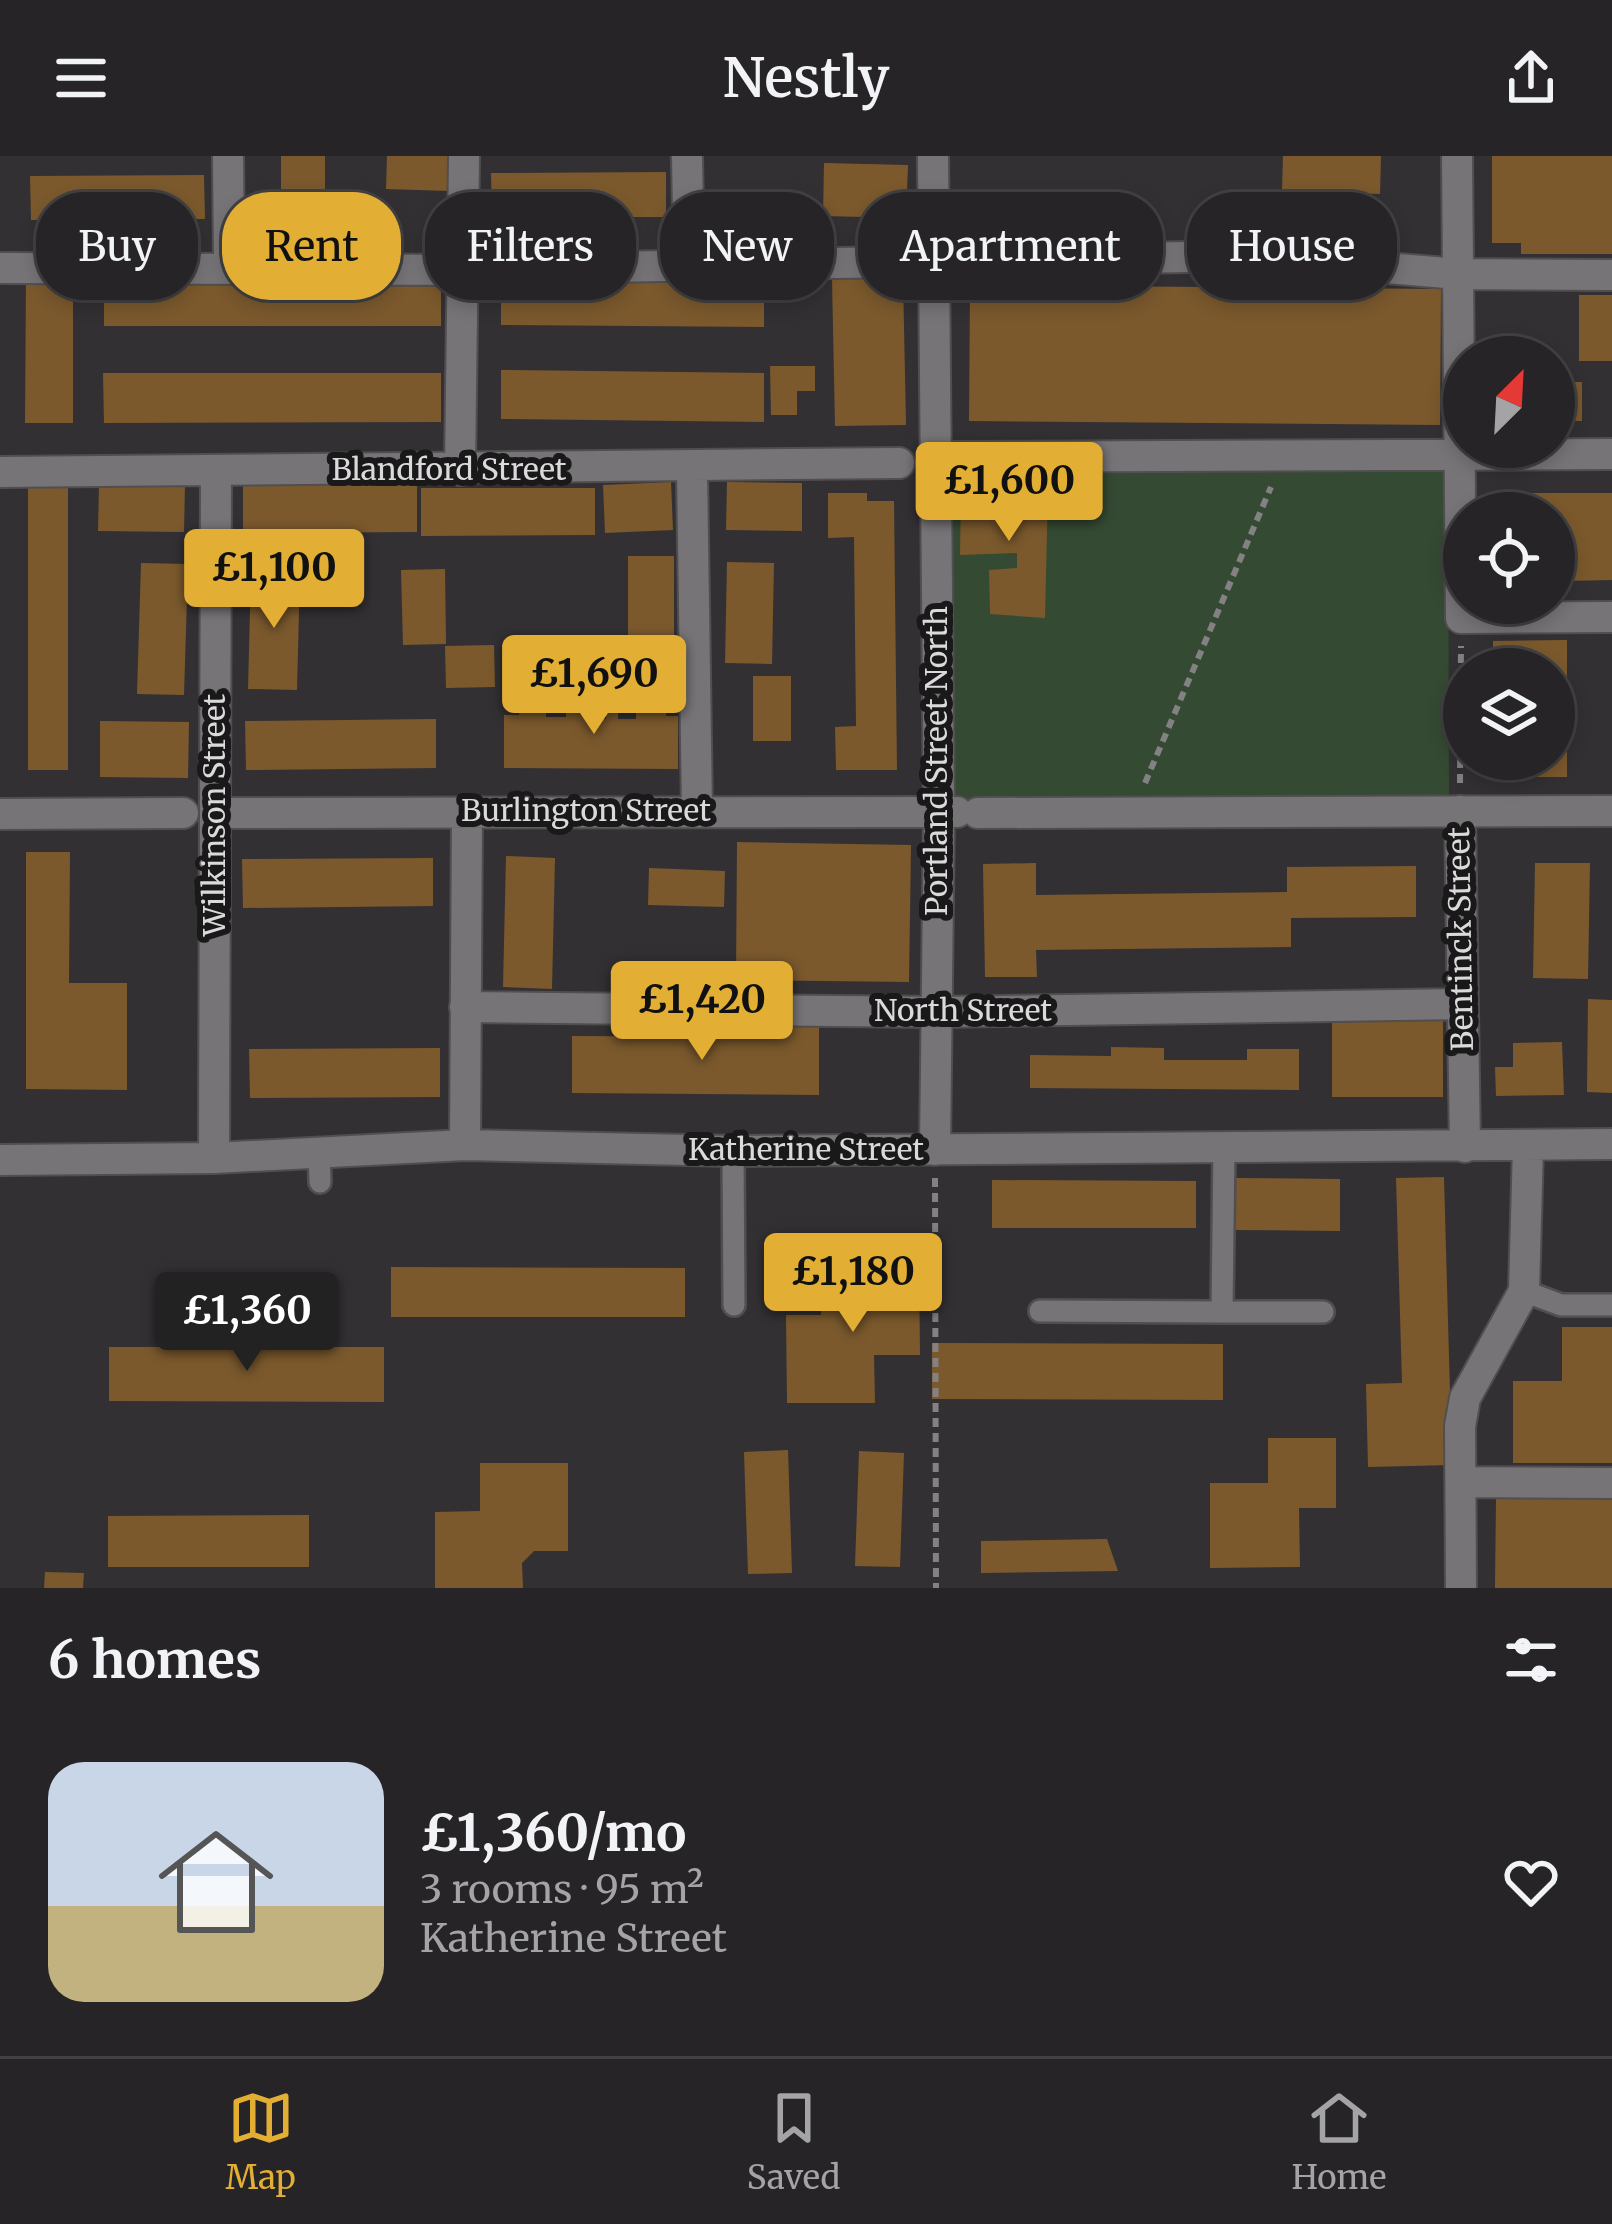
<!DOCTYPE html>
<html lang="en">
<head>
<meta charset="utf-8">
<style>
	body { margin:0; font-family:Merriweather,serif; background:#2e2c2e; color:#f1f3f6; height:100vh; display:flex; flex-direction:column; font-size:45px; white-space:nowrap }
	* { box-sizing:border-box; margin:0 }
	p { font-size:39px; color:#a4a4a7 }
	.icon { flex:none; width:66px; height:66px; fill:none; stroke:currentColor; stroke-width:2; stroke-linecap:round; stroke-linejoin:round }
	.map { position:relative; height:1432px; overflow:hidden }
	.side { display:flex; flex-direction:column; background:#262426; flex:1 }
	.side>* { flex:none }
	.guide { position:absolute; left:36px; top:36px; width:1542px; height:108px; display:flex; gap:24px }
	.needle { width:78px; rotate:24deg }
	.buttons { position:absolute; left:1443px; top:180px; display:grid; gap:24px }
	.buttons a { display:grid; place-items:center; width:132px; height:132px; border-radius:50%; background:#262426; box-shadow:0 6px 18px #0003,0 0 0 3px #424143; font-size:60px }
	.price { position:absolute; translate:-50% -102px; padding:0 27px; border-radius:12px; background:#e2af34; color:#111; font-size:39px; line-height:78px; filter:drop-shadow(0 3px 6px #0008) }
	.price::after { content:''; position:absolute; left:50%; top:72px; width:36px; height:27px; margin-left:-18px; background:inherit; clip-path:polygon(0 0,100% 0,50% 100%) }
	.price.current { background:#222; color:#fff }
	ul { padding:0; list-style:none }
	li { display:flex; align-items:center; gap:36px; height:300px; padding:0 48px }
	li span { display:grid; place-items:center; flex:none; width:336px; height:240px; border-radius:36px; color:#555 }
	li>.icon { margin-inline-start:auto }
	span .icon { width:144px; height:144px; fill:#fffc; stroke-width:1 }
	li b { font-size:51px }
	h2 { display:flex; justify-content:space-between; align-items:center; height:144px; padding:0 48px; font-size:51px }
	.chip { padding:0 42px; border-radius:48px; background:#262426; box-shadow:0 6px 18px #0003,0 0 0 3px #424143; font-size:42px; line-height:108px }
	.chip.current { background:#e2af34; color:#111 }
	header { display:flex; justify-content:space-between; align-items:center; height:156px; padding:0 48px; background:#262426; font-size:54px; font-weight:600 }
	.dock { display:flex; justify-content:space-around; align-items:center; height:168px; border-top:3px solid #424143; background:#262426; font-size:33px; color:#a4a4a7 }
	.dock a { display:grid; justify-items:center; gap:6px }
	.dock .current { color:#e2af34 }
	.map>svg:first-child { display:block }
	.park { fill:#354a33 }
	.building { fill:#7b592d }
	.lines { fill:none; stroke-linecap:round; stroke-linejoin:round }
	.service-casing { stroke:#504e51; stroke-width:26 }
	.minor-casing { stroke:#504e51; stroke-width:34 }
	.path { stroke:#838183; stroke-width:6; stroke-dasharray:9 6; stroke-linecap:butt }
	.service { stroke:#777477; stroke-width:21 }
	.minor { stroke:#777477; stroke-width:30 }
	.labels { text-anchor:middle; stroke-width:12; stroke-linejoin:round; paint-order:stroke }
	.street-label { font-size:30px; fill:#dbd9db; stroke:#1a191a }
</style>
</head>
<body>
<header><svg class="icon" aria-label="menu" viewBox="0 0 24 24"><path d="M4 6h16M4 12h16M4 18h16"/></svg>Nestly<svg class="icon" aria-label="share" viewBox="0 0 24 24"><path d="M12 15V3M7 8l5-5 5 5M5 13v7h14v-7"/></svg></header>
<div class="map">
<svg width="1612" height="1432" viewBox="0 0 1612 1432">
	<rect width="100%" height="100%" fill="#333033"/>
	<path class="park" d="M944,310L1448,311L1449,646H939Z"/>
	<path class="building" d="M281,0H325V57H281Z
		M387,0H450L449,35L386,33Z
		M1283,0H1381L1380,38L1282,35Z
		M1492,0H1612V98H1521V87H1492Z
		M824,7L908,9L906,62L823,60Z
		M666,16V61H492L491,17Z
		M204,19L205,63L31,64L30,20Z
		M104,120H441V170H104Z
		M501,120L764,122V171L501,169Z
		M26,121L73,122V267H25Z
		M903,121L906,269L835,270L832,123Z
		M970,129L1441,133L1440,269L969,265Z
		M1579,139H1612V205H1579Z
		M770,210H815V235H797V259H771Z
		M501,214L764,217V266L501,263Z
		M103,217H441V266L104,267Z
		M1554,226H1582V265H1554Z
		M671,326L673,374L605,377L603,329Z
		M727,326L802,327V375L726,374Z
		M99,327L185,329L184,376L98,375Z
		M243,329H417V376L243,377Z
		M28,331L68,332V614H28Z
		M961,331L1048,332L1045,462L990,458L989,414L1017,412V397L960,399Z
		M421,332H595V379L421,380Z
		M828,337H867V345H894L897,614H836L835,571L856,570L854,381L828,382Z
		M1527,337H1612V424L1565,425V434H1554V357H1527Z
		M628,400H674V511H628Z
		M727,406L774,407L772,508L725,507Z
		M141,407L188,408L184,539L137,538Z
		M445,413L446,488L403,489L401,414Z
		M251,415L300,417L297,534L248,533Z
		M1567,484V621H1493V603H1554V513H1493V485Z
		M494,489L495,531L446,532L445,490Z
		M753,520H791V585H753Z
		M606,534H619L618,563H636V534H666V560H678V613L504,612V559H519V548L546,549V561H566V549L595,550L594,563H606Z
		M436,563V612L246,614L245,565Z
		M100,565L189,566L188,622L100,621Z
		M737,686L911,689L909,826L736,824Z
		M26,696H70L69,827H127V934L26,933Z
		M506,700L555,702L552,833L503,831Z
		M433,702V750L243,752L242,703Z
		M1036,707V739L1287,736V711L1416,710V761L1291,762V791L1036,794L1037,821H985L983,708Z
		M1535,707H1590L1588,823L1533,822Z
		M649,712L725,715L724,751L648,749Z
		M1588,843L1612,844V937L1587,936Z
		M1332,865H1443V941H1332Z
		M744,867H819V939L572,937V880L744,881Z
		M1562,886L1564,939L1496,940L1495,911H1513V887Z
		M1111,891L1164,892V904H1247V893H1299V934L1030,932V899L1111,900Z
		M440,892V941L250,942L249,893Z
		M1444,1021L1452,1309L1368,1311L1366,1228L1402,1227L1396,1022Z
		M1235,1022L1340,1023V1075L1235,1074Z
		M992,1024L1196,1025V1072H992Z
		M919,1110L920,1199H874L875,1247H787L786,1159H821V1153L832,1147V1111Z
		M391,1111L685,1112V1161H391Z
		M1562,1171H1612V1307H1513V1225H1562Z
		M932,1187L1223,1188V1244L932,1243Z
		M109,1191H384V1246L109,1245Z
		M1268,1282H1336V1352H1299L1300,1411L1210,1412V1327H1268Z
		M788,1294L792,1417L748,1418L744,1296Z
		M859,1295L904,1297L900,1411L855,1410Z
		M480,1307H568V1395H534L522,1407L523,1432H435V1356L480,1355Z
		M1496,1342L1612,1343V1432H1495Z
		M309,1359V1411H108V1360Z
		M1107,1383L1118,1415L981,1417V1385Z
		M45,1416L84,1417L83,1432H44Z"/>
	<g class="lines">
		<g class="service-casing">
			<path id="service" d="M1224,992L1222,1156H1323
				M733,995L734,1149
				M319,997L320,1026
				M1524,1135L1561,1149H1612
				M1040,1155L1222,1156"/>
		</g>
		<g class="minor-casing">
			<path id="minor" d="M228,0L229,109
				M687,0L689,108
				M933,0L939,656L935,994
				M1457,0L1461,462L1612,461
				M0,112L463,114
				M493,113L1246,100L1458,118L1612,119
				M936,301L1612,298
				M692,313L697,655
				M460,314L464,0
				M0,316L899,307
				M1460,655L1465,991
				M215,657L957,656
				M978,657L1612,655
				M0,658L183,657
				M465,851L937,856L1462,848
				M465,989L467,655
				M214,1002L216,315
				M0,1004L214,1002L465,989L733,995L1612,988
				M1463,1326L1612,1327
				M1461,1432L1460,1270L1465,1242L1524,1135L1528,991"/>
		</g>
		<path class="path" d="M1145,627L1271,331
			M1460,627L1461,490
			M935,1022L936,1432"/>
		<use href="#service" class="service"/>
		<use href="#minor" class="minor"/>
	</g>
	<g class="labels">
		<g class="street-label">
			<text x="449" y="324">Blandford Street</text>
			<text transform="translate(937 605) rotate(-90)" y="10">Portland Street North</text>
			<text x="586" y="665">Burlington Street</text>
			<text transform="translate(215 659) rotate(-90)" y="10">Wilkinson Street</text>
			<text transform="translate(1461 783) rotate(-91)" y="10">Bentinck Street</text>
			<text x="963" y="865">North Street</text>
			<text x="806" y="1004">Katherine Street</text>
		</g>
	</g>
</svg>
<div class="buttons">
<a><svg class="needle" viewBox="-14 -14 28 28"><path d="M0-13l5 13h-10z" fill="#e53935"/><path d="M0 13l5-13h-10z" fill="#a4a4a7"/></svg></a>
<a><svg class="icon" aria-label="locate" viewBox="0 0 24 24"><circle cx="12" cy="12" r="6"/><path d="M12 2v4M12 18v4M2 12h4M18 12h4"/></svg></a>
<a><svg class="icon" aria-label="layers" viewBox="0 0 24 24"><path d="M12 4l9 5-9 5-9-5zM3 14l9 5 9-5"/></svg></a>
</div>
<b class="price" style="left:1009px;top:388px">£1,600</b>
<b class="price" style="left:274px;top:475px">£1,100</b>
<b class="price" style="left:594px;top:581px">£1,690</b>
<b class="price" style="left:702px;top:907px">£1,420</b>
<b class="price" style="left:853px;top:1179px">£1,180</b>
<b class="price current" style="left:247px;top:1218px">£1,360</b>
<div class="guide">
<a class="chip">Buy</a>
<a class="chip current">Rent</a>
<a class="chip">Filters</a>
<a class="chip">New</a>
<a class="chip">Apartment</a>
<a class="chip">House</a>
</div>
</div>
<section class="side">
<h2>6 homes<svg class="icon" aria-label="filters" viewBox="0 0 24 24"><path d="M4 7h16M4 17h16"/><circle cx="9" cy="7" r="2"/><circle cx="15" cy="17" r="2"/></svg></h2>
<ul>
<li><span style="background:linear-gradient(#c9d6e8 60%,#c2b280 0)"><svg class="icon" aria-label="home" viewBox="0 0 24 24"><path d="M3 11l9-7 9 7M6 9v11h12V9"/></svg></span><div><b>£1,360/mo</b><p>3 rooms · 95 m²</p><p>Katherine Street</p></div><svg class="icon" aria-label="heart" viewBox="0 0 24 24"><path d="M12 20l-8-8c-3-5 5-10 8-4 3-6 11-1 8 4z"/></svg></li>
</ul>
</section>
<nav class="dock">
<a class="current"><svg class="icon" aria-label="map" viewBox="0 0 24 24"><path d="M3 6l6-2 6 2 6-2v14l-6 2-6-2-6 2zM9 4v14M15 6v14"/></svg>Map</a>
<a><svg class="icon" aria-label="saved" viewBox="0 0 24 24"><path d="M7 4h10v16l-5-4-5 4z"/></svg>Saved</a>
<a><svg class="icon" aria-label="home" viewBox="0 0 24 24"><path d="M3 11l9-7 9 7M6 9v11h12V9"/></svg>Home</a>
</nav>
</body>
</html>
